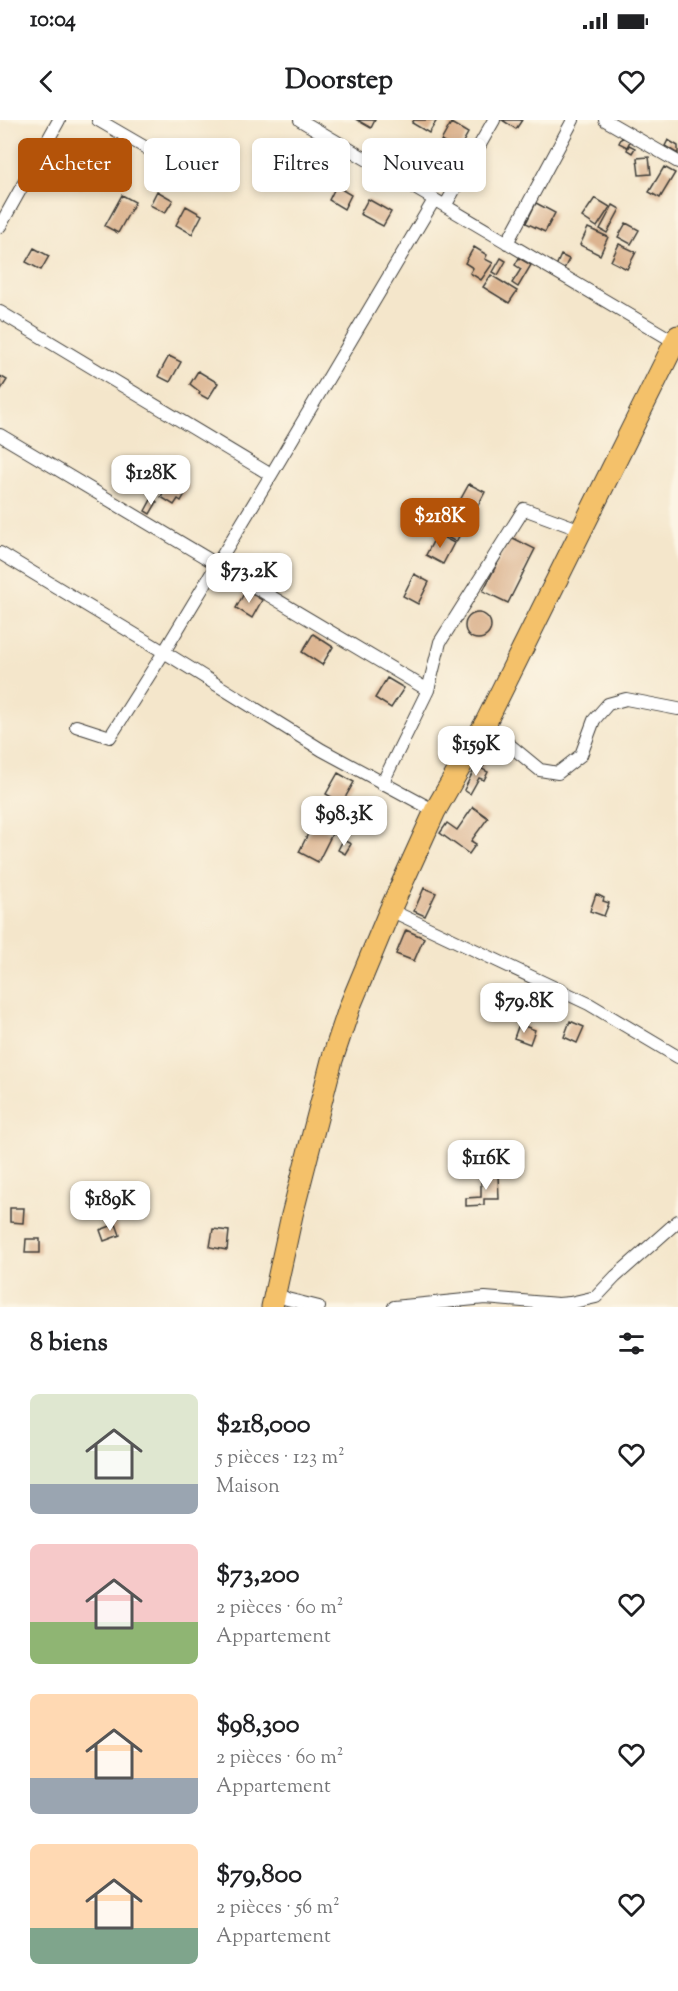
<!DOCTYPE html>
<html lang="fr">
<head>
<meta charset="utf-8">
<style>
	body { margin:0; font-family:"Sorts Mill Goudy",serif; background:#f2f2f2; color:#202124; height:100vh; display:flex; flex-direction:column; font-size:22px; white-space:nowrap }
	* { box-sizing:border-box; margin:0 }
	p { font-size:20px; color:#757577 }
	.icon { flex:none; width:33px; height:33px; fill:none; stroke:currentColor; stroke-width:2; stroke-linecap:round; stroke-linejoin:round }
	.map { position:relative; height:1187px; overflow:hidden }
	.side { display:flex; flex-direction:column; background:#fff; flex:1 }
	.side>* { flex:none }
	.guide { position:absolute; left:18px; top:18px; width:642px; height:54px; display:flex; gap:12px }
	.price { position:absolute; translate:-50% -51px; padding:0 14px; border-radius:12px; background:#fff; color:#222; font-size:20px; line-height:39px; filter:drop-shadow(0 2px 3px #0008) }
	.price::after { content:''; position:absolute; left:50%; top:36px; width:18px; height:14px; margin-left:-9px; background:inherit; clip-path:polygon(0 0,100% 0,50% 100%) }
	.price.selected { background:#b45309; color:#fff }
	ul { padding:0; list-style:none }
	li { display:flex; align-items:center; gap:18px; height:150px; padding:0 30px }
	li span { display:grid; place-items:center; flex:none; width:168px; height:120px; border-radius:9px; color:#555 }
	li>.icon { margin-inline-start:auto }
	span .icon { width:72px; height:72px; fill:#fffc; stroke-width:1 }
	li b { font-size:26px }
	h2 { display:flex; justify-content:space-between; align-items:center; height:72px; padding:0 30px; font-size:26px }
	.pill { padding:0 21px; border-radius:9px; background:#fff; box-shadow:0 3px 9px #0003; font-size:21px; line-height:54px }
	.pill.selected { background:#b45309; color:#fff }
	.status { display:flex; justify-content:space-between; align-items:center; height:42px; padding:0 30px; background:#fff; direction:ltr }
	.status svg { height:16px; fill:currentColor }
	header { display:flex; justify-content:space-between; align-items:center; height:78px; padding:0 30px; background:#fff; font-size:27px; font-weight:800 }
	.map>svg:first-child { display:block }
	.building { fill:#dcb490 }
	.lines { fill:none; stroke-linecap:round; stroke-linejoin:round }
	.street-casing { stroke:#3c3a36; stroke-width:14 }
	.highway-casing { stroke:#3c3a36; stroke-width:23 }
	.street { stroke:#fff; stroke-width:12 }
	.highway { stroke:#f4c16a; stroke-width:21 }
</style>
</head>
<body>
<div class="status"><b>10:04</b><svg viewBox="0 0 49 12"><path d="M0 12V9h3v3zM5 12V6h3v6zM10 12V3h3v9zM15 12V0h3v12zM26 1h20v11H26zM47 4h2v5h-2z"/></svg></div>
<header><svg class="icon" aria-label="back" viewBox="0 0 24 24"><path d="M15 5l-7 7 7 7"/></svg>Doorstep<svg class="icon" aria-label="heart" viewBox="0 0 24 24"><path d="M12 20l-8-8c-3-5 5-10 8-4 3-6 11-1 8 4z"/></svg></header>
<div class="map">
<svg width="678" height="1187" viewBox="0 0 678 1187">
	<rect width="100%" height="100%" fill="#fcf5e5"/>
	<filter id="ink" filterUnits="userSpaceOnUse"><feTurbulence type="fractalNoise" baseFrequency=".0167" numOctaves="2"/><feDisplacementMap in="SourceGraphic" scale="12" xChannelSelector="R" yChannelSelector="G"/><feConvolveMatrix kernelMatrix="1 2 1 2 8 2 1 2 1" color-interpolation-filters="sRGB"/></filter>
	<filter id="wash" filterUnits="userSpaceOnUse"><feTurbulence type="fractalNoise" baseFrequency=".008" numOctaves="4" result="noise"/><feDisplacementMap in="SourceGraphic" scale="24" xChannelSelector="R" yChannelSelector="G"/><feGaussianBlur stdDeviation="1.35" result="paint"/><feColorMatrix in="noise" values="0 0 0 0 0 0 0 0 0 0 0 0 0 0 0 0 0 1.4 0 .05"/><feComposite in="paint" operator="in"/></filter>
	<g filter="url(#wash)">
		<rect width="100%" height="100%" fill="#f4e6cb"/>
		<g id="blocks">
			<path class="building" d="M357,0H375L371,8Z
				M414,0H437L429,13L412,3Z
				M502,0H522L516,9Z
				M451,3L468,13L458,31L441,21Z
				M622,17L630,21L627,27L619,23Z
				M668,20L678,26V34L665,26Z
				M629,25L635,28L632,33L627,30Z
				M649,37L651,54L639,55L637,38Z
				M75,45L89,52L81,69L67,61Z
				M664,47L675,53L660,78L649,72Z
				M336,66L351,75L344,89L329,80Z
				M157,71L173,80L165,93L150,85Z
				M122,75L135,82L118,113L105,106Z
				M595,78L610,87L597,107L582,97Z
				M368,79L391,92L383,106L360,94Z
				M536,83L555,93L545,112L526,103Z
				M613,85L620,89L607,113L600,109Z
				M186,86L202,95L192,114L176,105Z
				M626,103L639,110L631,124L618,117Z
				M588,108L608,117L600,135L580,125Z
				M619,124L636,132L627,149L611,141Z
				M474,127L487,135L485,139L493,143L481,160L470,153L473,148L465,143Z
				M34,128L49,136L41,150L26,142Z
				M561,135L569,139L564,149L556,146Z
				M501,138L506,141L498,155L493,152Z
				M519,138L531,145L518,167L512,163L521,149L515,145Z
				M491,155L517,171L509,183L483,167Z
				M169,236L181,242L170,262L158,256Z
				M198,251L218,263L208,279L199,274L200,272L190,264Z
				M0,256L7,260L0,271Z
				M168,355L189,367L181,381L178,379L174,385L161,377L164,371L160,369Z
				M469,364L485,372L474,393L458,384Z
				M152,378L157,382L150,394L145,391Z
				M452,391L468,399L456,422L440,413Z
				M437,414L454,423L443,444L426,435Z
				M511,417L535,429L508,483L483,471Z
				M414,454L429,462L418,484L403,476Z
				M246,470L262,480L252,498L236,488Z
				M465 506a13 13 0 1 1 26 0a13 13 0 1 1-26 0Z
				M313,514L333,527L322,545L302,532Z
				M387,558L404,568L391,588L375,578Z
				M478,642L484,645L482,649L488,652L484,660L479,658L470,674L464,670Z
				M338,653L354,662L342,683L326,674Z
				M473,687L488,698L471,721L476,724L469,734L440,713L447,703L457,710Z
				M313,704L332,714L318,742L299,732Z
				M343,720L351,724L345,734L338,730Z
				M424,768L436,773L425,796L414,791Z
				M596,774L604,778L603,781L609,783L604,796L590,791Z
				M406,810L424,818L414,841L396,834Z
				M570,901L584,907L577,923L564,917Z
				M519,904L535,910L530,924L514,918Z
				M498,1055L499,1079H484V1085L466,1086V1078L481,1077V1056Z
				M10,1088H24L23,1103L10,1102Z
				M116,1104L120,1115L104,1121L100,1110Z
				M213,1109L229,1111L227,1130L210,1127Z
				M26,1119H40V1133H25Z"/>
		</g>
	</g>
	<g filter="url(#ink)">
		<use href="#blocks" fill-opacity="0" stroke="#3c3a36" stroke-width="1.5"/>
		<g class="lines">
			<g class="street-casing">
				<path id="street" d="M98,0L179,47
					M300,0L675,222
					M605,0L678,42
					M445,86L494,0
					M0,106L59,0
					M507,123L573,0
					M0,192L271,355L164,532L110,617L76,606
					M0,315L428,570
					M271,355L434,80
					M0,433L164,532L322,630L435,691
					M486,602L506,622L540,650L558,653L581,635L594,600L608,584L626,579L678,589
					M382,664L428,570L440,522L524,389L581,410
					M390,790L589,884L678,937
					M274,1172L287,1179L319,1187
					M394,1187L485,1178L558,1184L570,1183L596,1177L615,1157L678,1101"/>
			</g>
			<g class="highway-casing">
				<path id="highway" d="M272,1187L292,1095L332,940L350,886L390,790L435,691L486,602L678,216"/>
			</g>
			<use href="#street" class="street"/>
			<use href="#highway" class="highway"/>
		</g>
	</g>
</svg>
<b class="price" style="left:151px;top:386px">$128K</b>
<b class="price selected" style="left:440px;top:429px">$218K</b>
<b class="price" style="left:249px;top:484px">$73.2K</b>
<b class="price" style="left:476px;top:657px">$159K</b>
<b class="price" style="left:344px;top:727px">$98.3K</b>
<b class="price" style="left:524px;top:914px">$79.8K</b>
<b class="price" style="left:486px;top:1071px">$116K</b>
<b class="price" style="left:110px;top:1112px">$189K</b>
<div class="guide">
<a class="pill selected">Acheter</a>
<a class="pill">Louer</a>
<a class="pill">Filtres</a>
<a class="pill">Nouveau</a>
</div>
</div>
<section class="side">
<h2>8 biens<svg class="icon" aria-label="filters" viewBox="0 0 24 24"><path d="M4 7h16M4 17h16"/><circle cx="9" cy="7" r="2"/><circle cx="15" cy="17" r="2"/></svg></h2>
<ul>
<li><span style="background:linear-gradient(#dfe7d0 75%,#9aa5b1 0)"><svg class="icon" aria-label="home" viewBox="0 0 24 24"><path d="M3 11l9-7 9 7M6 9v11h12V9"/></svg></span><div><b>$218,000</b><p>5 pièces · 123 m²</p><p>Maison</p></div><svg class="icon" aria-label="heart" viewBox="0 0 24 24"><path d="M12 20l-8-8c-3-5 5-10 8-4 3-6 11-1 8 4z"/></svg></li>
<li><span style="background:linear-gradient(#f6c9c9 65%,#8fb573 0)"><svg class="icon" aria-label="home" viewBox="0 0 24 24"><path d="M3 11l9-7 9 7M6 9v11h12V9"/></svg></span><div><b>$73,200</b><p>2 pièces · 60 m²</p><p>Appartement</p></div><svg class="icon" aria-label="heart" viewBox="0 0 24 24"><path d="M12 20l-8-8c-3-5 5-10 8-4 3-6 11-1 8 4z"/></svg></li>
<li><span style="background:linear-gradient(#ffd9b3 70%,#9aa5b1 0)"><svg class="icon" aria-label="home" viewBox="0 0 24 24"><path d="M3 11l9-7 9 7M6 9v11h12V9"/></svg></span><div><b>$98,300</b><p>2 pièces · 60 m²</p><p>Appartement</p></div><svg class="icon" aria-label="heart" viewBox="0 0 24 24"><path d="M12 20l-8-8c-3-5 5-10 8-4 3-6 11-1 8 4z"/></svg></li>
<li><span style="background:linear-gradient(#ffd9b3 70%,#7fa58c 0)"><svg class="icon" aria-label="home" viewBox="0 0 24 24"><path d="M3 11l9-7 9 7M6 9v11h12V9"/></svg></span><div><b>$79,800</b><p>2 pièces · 56 m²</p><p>Appartement</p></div><svg class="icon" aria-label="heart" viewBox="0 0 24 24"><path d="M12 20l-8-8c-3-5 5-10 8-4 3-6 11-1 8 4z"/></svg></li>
</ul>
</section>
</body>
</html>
